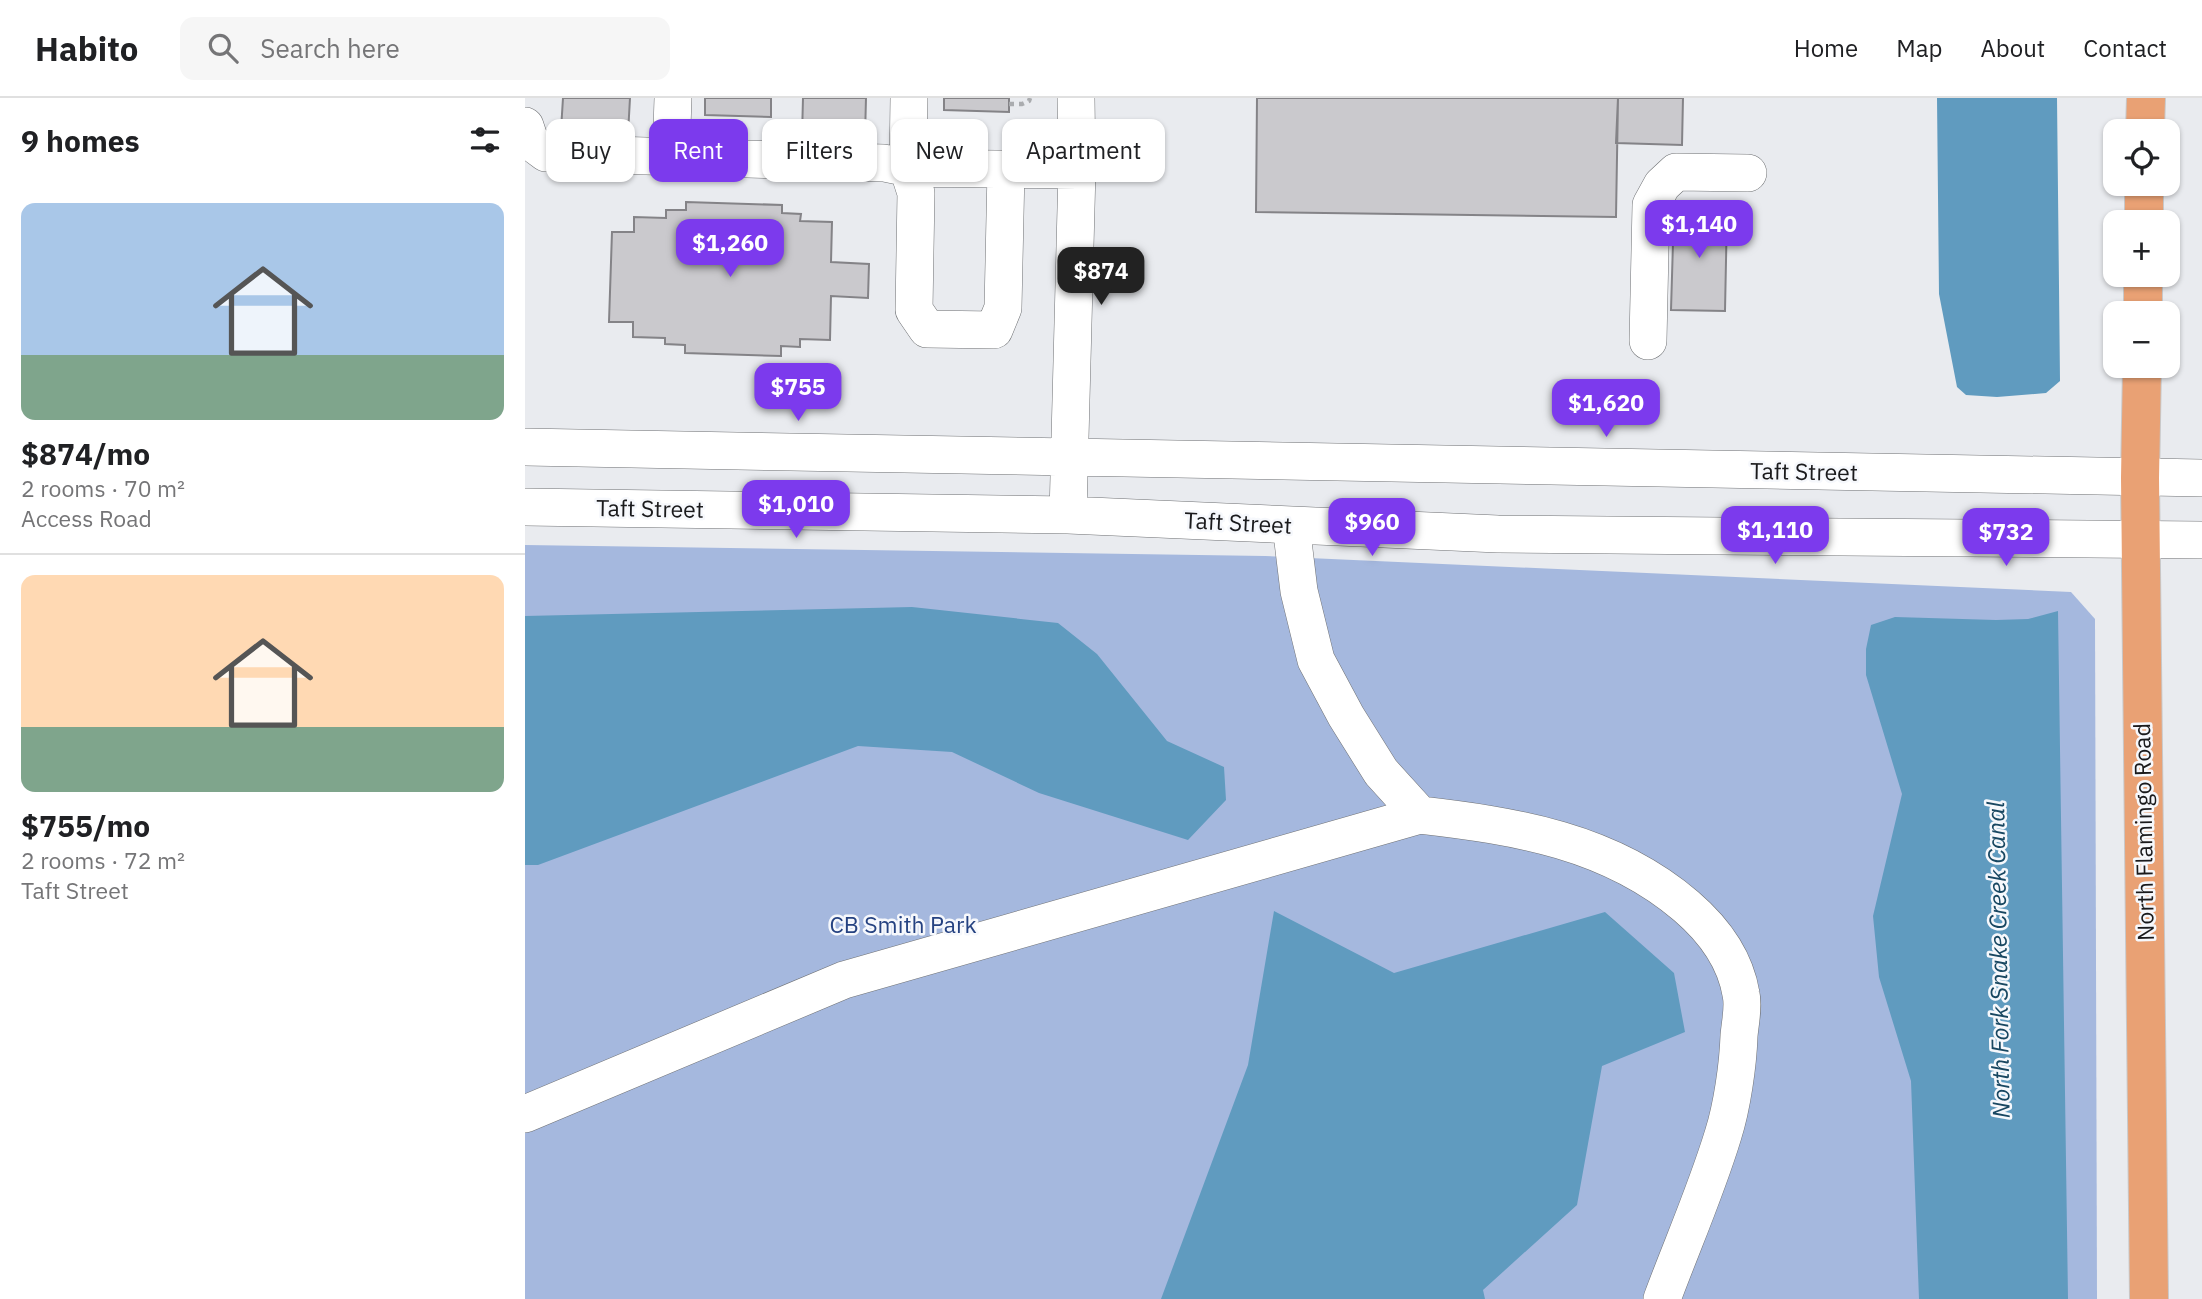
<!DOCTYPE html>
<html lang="en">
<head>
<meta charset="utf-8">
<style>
	body { margin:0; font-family:"IBM Plex Sans",sans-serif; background:#f6f6f6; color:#202124; height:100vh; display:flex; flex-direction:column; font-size:26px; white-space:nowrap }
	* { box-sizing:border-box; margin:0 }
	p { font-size:23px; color:#757577 }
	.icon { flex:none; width:38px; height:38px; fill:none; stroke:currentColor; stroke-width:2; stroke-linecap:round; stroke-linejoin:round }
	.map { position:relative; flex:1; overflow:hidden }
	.details { display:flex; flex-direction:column; background:#fff; width:525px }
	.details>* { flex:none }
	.hud { position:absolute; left:21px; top:21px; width:665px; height:63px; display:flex; gap:14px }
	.tools { position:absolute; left:1578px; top:21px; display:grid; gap:14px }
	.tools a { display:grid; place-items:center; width:77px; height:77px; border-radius:14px; background:#fff; box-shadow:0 2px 5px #0004; font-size:35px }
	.price { position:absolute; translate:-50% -60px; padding:0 16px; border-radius:14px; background:#7c3aed; color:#fff; font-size:23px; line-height:46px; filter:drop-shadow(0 2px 4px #0008) }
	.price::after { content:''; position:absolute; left:50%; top:42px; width:21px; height:16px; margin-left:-10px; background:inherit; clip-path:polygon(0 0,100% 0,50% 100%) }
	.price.current { background:#222; color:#fff }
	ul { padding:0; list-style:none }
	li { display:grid; align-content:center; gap:14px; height:371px; padding:0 21px }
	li+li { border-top:2px solid #e0e0e0 }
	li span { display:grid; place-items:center; height:217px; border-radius:14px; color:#555 }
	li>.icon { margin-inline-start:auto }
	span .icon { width:126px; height:126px; fill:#fffc; stroke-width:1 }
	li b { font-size:30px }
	h2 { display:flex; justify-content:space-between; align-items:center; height:84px; padding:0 21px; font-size:30px }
	.tag { padding:0 24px; border-radius:14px; background:#fff; box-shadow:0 2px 5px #0004; font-size:24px; line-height:63px }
	.tag.current { background:#7c3aed; color:#fff }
	header { display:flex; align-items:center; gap:42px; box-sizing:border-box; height:98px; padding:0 35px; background:#fff; border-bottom:2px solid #e0e0e0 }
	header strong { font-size:33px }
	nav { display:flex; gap:38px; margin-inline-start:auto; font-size:24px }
	.search { width:490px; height:63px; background:#f6f6f6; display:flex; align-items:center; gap:18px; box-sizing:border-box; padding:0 24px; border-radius:14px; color:#757577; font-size:26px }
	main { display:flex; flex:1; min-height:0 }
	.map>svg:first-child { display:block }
	.green { fill:#a5b8de }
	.water { fill:#609bbf }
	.building { fill:#cac9cd; stroke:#848387; stroke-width:2 }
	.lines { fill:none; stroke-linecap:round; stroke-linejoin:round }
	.minor-casing { stroke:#6f7174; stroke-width:38 }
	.highway-casing { stroke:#c8c8c9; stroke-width:40 }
	.path { stroke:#aaacaf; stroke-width:4.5; stroke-dasharray:5 5; stroke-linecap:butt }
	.minor { stroke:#fff; stroke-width:37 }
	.highway { stroke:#e9a174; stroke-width:38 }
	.labels { text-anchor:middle; stroke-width:5; stroke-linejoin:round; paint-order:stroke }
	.street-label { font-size:23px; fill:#1a1a1c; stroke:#f6f8fc }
	.park-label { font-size:23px; fill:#254281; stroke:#f6f8fc }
	.water-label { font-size:24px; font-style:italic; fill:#184761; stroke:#f6f8fc }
</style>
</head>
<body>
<header>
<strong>Habito</strong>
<div class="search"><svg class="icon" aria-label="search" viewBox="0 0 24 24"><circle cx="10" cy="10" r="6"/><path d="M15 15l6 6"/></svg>Search here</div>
<nav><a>Home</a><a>Map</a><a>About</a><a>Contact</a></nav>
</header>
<main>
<section class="details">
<h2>9 homes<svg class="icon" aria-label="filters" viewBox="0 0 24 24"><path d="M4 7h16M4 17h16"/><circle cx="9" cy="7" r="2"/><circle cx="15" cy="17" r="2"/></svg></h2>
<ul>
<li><span style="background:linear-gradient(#a9c7e8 70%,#7fa58c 0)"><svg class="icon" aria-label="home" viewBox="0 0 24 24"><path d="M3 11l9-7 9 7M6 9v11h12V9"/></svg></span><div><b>$874/mo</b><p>2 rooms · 70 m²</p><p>Access Road</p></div></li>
<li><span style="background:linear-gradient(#ffd9b3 70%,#7fa58c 0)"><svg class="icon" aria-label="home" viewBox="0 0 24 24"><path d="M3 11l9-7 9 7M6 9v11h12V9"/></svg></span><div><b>$755/mo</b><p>2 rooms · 72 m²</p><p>Taft Street</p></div></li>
</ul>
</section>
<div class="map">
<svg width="1677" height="1201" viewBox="0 0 1677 1201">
	<rect width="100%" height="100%" fill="#e9ebef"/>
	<path class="green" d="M0,447L740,458L1546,494L1570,521L1572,1201H0Z"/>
	<path class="water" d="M1412,0H1532L1535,283L1521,295L1472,299L1441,297L1432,289L1414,196Z
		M387,509L533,525L572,556L642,643L699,669L701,702L663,742L514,695L427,654L333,648L13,767H0V518Z
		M1533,513L1543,1201H1394L1386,983L1354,879L1348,818L1377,696L1341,577V551L1346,527L1370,519L1471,522L1503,521Z
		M749,813L869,875L1080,814L1149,875L1160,934L1077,968L1052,1107L958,1192L960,1201H636L723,967Z"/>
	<path class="building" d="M38,0H105L103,36L36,32Z
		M180,0H246V19L180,17Z
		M278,0H341L340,39L277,38Z
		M419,0H484V14L419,12Z
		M732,0H1093L1091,119L731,114Z
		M1093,0H1158L1157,47L1091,45Z
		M161,104L257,107V115L276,116L275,123L307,124L306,164L344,166L343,200L306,198L305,242L275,241V249L256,248V258L160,255V247L140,246V240L108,239V224H84L87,134H109V119L141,120V112H161Z
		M1149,111L1202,113L1200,213L1146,212Z"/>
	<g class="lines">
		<g class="minor-casing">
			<path id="minor" d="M384,0L383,70L391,95L389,212L402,231L469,232L478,210L481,72
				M0,28L5,43L21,55L359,65L383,70L552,72
				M146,60L148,0
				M1123,243L1126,107L1137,87L1151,74L1223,75
				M0,349L1677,380
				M0,409L543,417L973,436L1677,442
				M543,417L552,72L551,0
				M766,427L774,493L791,562L821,618L856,674L895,717
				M0,1016L319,882L895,717C991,728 1085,743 1161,808C1189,832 1210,860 1216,896C1219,909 1215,925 1214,938C1213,967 1207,1009 1198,1037C1181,1093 1157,1147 1137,1201"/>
		</g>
		<g class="highway-casing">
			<path id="highway" d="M1620,33L1621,0
				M1619,124V86
				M1618,215V177
				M1617,268L1615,380L1624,1201"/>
		</g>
		<path class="path" d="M484,6H497L504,3L505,0"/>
		<use href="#minor" class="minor"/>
		<use href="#highway" class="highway"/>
	</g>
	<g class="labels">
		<g class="street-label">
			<text transform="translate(1279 374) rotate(1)" y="8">Taft Street</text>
			<text transform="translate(125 411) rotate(1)" y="8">Taft Street</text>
			<text transform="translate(713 425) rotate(3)" y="8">Taft Street</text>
			<text transform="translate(1619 734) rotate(-91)" y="8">North Flamingo Road</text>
		</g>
		<g class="park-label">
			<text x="378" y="835">CB Smith Park</text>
		</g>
		<g class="water-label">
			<text transform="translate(1474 862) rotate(-91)" y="8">North Fork Snake Creek Canal</text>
		</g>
	</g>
</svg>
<div class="tools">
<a><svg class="icon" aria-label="locate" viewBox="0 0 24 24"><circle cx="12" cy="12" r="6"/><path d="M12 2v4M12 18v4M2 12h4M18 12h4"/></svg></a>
<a>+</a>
<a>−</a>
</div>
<b class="price" style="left:1174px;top:162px">$1,140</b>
<b class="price" style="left:205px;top:181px">$1,260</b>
<b class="price current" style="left:576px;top:209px">$874</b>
<b class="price" style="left:273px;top:325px">$755</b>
<b class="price" style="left:1081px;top:341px">$1,620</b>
<b class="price" style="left:271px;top:442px">$1,010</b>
<b class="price" style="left:847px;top:460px">$960</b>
<b class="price" style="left:1250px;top:468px">$1,110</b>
<b class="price" style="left:1481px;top:470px">$732</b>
<div class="hud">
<a class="tag">Buy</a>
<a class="tag current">Rent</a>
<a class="tag">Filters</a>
<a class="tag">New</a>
<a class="tag">Apartment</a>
</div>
</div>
</main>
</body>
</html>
